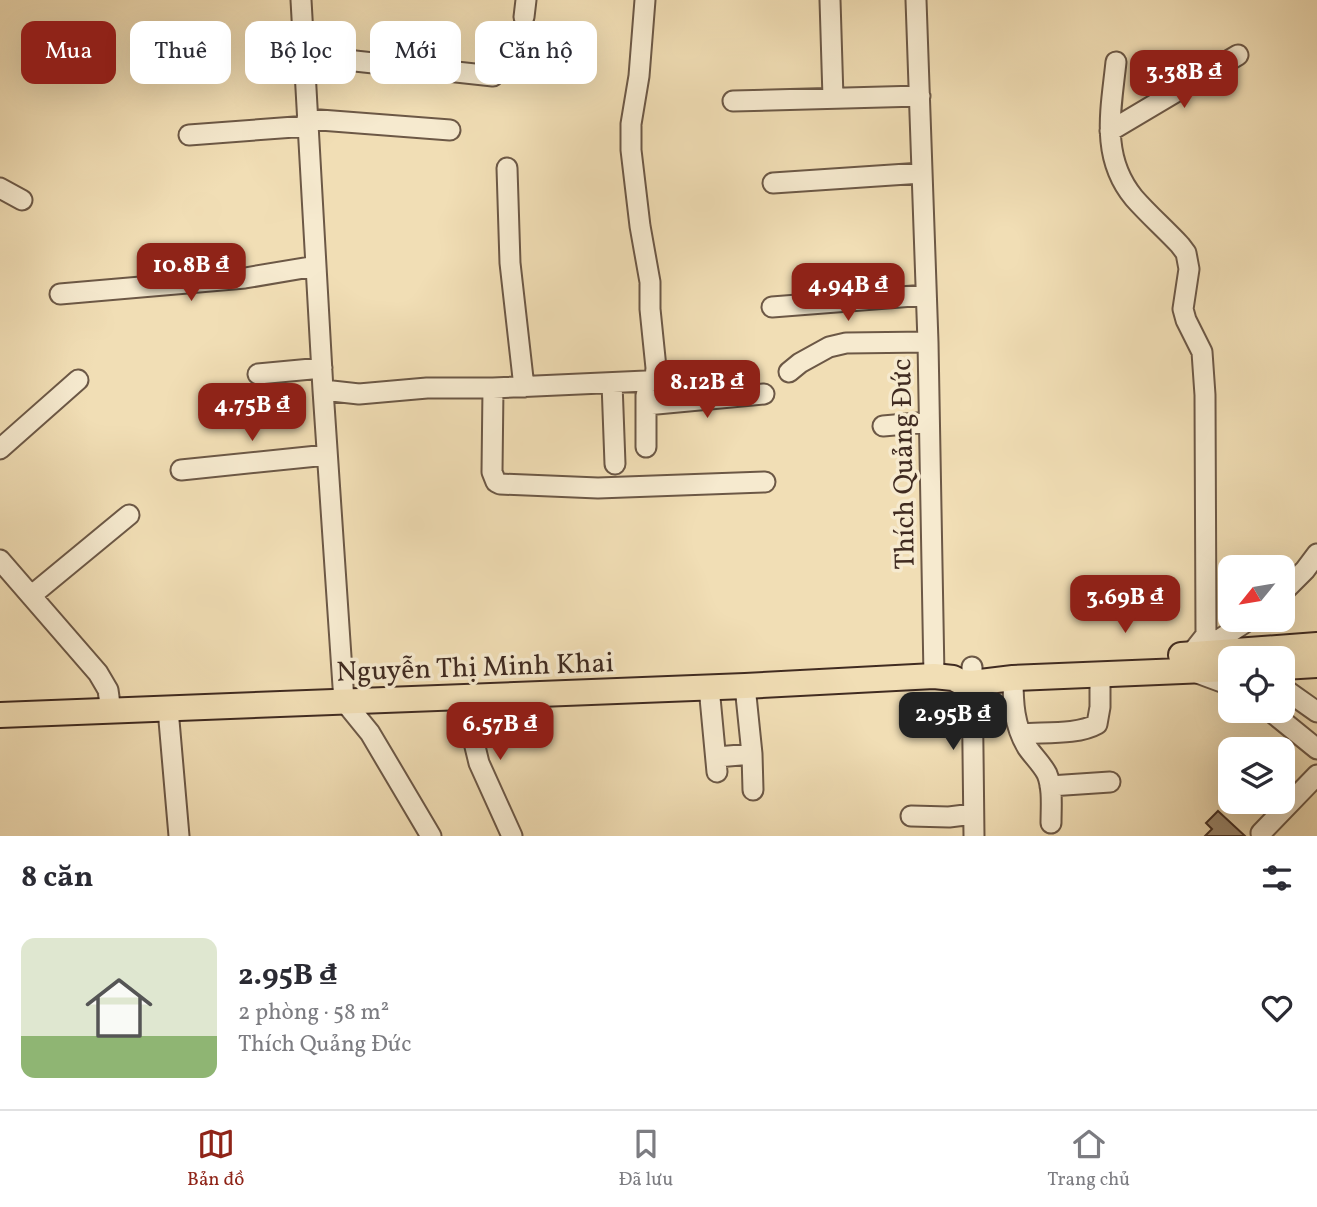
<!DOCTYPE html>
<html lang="vi">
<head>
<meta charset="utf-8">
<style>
	body { margin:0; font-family:Vollkorn,serif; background:#f2f2f3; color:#2b2b33; height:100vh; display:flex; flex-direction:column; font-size:26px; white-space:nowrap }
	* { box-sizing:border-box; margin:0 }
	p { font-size:23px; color:#7c7c81 }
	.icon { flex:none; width:38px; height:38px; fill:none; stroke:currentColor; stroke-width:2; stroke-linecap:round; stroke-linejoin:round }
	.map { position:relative; height:836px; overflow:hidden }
	.drawer { display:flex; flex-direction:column; background:#fff; flex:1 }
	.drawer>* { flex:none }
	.guide { position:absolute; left:21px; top:21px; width:700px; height:63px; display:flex; gap:14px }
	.needle { width:46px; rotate:240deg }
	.buttons { position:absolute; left:1218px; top:555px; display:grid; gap:14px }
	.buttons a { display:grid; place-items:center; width:77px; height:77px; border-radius:14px; background:#fff; box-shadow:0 7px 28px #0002; font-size:35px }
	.price { position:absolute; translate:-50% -60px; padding:0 16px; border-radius:14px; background:#8f2418; color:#fff; font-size:23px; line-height:46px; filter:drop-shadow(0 2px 4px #0008) }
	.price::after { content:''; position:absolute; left:50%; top:42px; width:21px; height:16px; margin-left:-10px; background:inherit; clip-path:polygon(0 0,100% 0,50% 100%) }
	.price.current { background:#222; color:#fff }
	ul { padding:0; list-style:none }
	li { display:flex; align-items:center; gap:21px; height:175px; padding:0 21px }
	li+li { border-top:2px solid #e1e1e2 }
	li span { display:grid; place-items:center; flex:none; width:196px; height:140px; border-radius:14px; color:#555 }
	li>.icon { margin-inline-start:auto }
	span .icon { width:84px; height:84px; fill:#fffc; stroke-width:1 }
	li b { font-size:30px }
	h2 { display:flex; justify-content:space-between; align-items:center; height:84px; padding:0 21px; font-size:30px }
	.chip { padding:0 24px; border-radius:14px; background:#fff; box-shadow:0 7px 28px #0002; font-size:24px; line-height:63px }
	.chip.current { background:#8f2418; color:#fff }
	.dock { display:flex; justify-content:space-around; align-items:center; height:98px; border-top:2px solid #e1e1e2; background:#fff; font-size:19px; color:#7c7c81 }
	.dock a { display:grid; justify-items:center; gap:4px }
	.dock .current { color:#8f2418 }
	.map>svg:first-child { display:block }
	.building { fill:#9c886e; stroke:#402b21; stroke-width:2 }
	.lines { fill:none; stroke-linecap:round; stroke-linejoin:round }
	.minor-casing { stroke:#6c5846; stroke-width:23 }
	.major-casing { stroke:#402b21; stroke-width:28 }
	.minor { stroke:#f6eacf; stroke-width:19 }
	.major { stroke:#f1deb5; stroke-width:24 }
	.labels { text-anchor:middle; stroke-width:7; stroke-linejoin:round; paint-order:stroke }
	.street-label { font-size:28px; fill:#402b21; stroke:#f6eacf }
</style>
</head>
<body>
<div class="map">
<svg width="1317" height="836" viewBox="0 0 1317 836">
	<rect width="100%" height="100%" fill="#f1deb5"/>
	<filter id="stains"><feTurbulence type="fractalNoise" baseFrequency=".00286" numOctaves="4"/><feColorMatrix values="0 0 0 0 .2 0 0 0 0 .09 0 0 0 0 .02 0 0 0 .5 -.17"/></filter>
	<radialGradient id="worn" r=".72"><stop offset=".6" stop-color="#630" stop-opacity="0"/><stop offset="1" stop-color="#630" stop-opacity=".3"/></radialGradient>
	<path class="building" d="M1218,811L1245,836H1205L1212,829L1206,823Z"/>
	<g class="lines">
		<g class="minor-casing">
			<path id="minor" d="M301,0L323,390L344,701L370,733L431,836
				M830,0L833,98
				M916,0L928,342L934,676
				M524,17L526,0
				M303,51L355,61L493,76
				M1116,62C1111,110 1100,157 1134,198C1148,214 1165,229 1180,245L1186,253L1189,269L1183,309L1186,320L1202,352L1205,395L1206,635L1191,654L1192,671L1230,685
				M733,101L920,96
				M307,119L450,130
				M1110,131L1238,55
				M189,135L308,126
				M507,168L510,263L524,387
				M773,183L922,173
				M0,188L22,200
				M60,294L245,278L316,266
				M772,307L926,295
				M789,372L800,363L829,347L846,343L928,342
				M258,374L322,368
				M612,383L615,464
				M493,388L492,472L496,482L500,484L598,488L765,482
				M323,390L359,394L427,388H493L646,381H652L655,378L656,368L650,309V282L640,226L631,150V124L639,76L645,0
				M646,405L764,394
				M883,426L929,422
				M646,447V395
				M0,449L78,380
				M181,470L327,455
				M0,560L98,673L108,690L111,711
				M1283,592L1305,570L1317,554
				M32,595L129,515
				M1220,639L1249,620
				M972,667L974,836
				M1013,678C1013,703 1014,725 1027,747C1033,756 1042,764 1047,774C1053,789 1051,807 1051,823
				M745,686L752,754L753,790
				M709,687L717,772
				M1283,688L1317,712
				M463,697L479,763L512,836
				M168,709L179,836
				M1269,710L1317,749
				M1021,734C1043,732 1078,735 1097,724L1100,707V675
				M717,757L752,754
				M1050,786L1110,782
				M911,816L949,817L973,814
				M1261,833L1317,775"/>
		</g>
		<g class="major-casing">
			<path id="major" d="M1181,655L1317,645
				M1283,667L1317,665
				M0,715L745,686L934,676L953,678L961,682L972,683L1013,678L1230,669"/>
		</g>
		<use href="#minor" class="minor"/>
		<use href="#major" class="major"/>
	</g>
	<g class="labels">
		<g class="street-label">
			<text transform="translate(902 464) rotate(-91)" y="10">Thích Quảng Đức</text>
			<text transform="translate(475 666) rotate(-2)" y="10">Nguyễn Thị Minh Khai</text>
		</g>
	</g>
	<rect width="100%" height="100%" filter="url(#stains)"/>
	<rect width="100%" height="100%" fill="url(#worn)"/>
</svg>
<div class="buttons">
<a><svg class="needle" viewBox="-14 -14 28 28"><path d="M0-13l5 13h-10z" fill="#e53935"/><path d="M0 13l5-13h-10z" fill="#7c7c81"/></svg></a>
<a><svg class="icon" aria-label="locate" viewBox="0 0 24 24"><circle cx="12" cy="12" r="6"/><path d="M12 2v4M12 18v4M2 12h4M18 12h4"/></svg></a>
<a><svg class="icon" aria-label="layers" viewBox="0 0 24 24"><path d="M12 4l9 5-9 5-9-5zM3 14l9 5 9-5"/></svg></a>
</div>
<b class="price" style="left:1184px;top:110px">3.38B ₫</b>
<b class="price" style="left:191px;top:303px">10.8B ₫</b>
<b class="price" style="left:848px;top:323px">4.94B ₫</b>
<b class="price" style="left:707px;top:420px">8.12B ₫</b>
<b class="price" style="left:252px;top:443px">4.75B ₫</b>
<b class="price" style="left:1125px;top:635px">3.69B ₫</b>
<b class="price current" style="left:953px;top:752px">2.95B ₫</b>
<b class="price" style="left:500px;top:762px">6.57B ₫</b>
<div class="guide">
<a class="chip current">Mua</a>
<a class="chip">Thuê</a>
<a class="chip">Bộ lọc</a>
<a class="chip">Mới</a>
<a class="chip">Căn hộ</a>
</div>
</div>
<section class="drawer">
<h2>8 căn<svg class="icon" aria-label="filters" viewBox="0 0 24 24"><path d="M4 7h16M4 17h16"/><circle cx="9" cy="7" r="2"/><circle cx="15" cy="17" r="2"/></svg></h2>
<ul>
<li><span style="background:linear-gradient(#dfe7d0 70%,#8fb573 0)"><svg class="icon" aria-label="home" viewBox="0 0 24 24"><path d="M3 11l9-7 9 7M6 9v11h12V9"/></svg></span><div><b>2.95B ₫</b><p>2 phòng · 58 m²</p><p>Thích Quảng Đức</p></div><svg class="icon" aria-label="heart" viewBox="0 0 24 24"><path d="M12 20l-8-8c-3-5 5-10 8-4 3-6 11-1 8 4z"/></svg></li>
</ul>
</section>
<nav class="dock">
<a class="current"><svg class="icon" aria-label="map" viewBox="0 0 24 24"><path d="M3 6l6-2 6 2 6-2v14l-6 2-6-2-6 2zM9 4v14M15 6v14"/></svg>Bản đồ</a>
<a><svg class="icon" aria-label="saved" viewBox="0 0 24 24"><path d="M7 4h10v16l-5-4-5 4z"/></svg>Đã lưu</a>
<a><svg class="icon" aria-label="home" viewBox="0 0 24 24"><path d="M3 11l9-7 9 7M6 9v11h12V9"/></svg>Trang chủ</a>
</nav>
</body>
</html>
